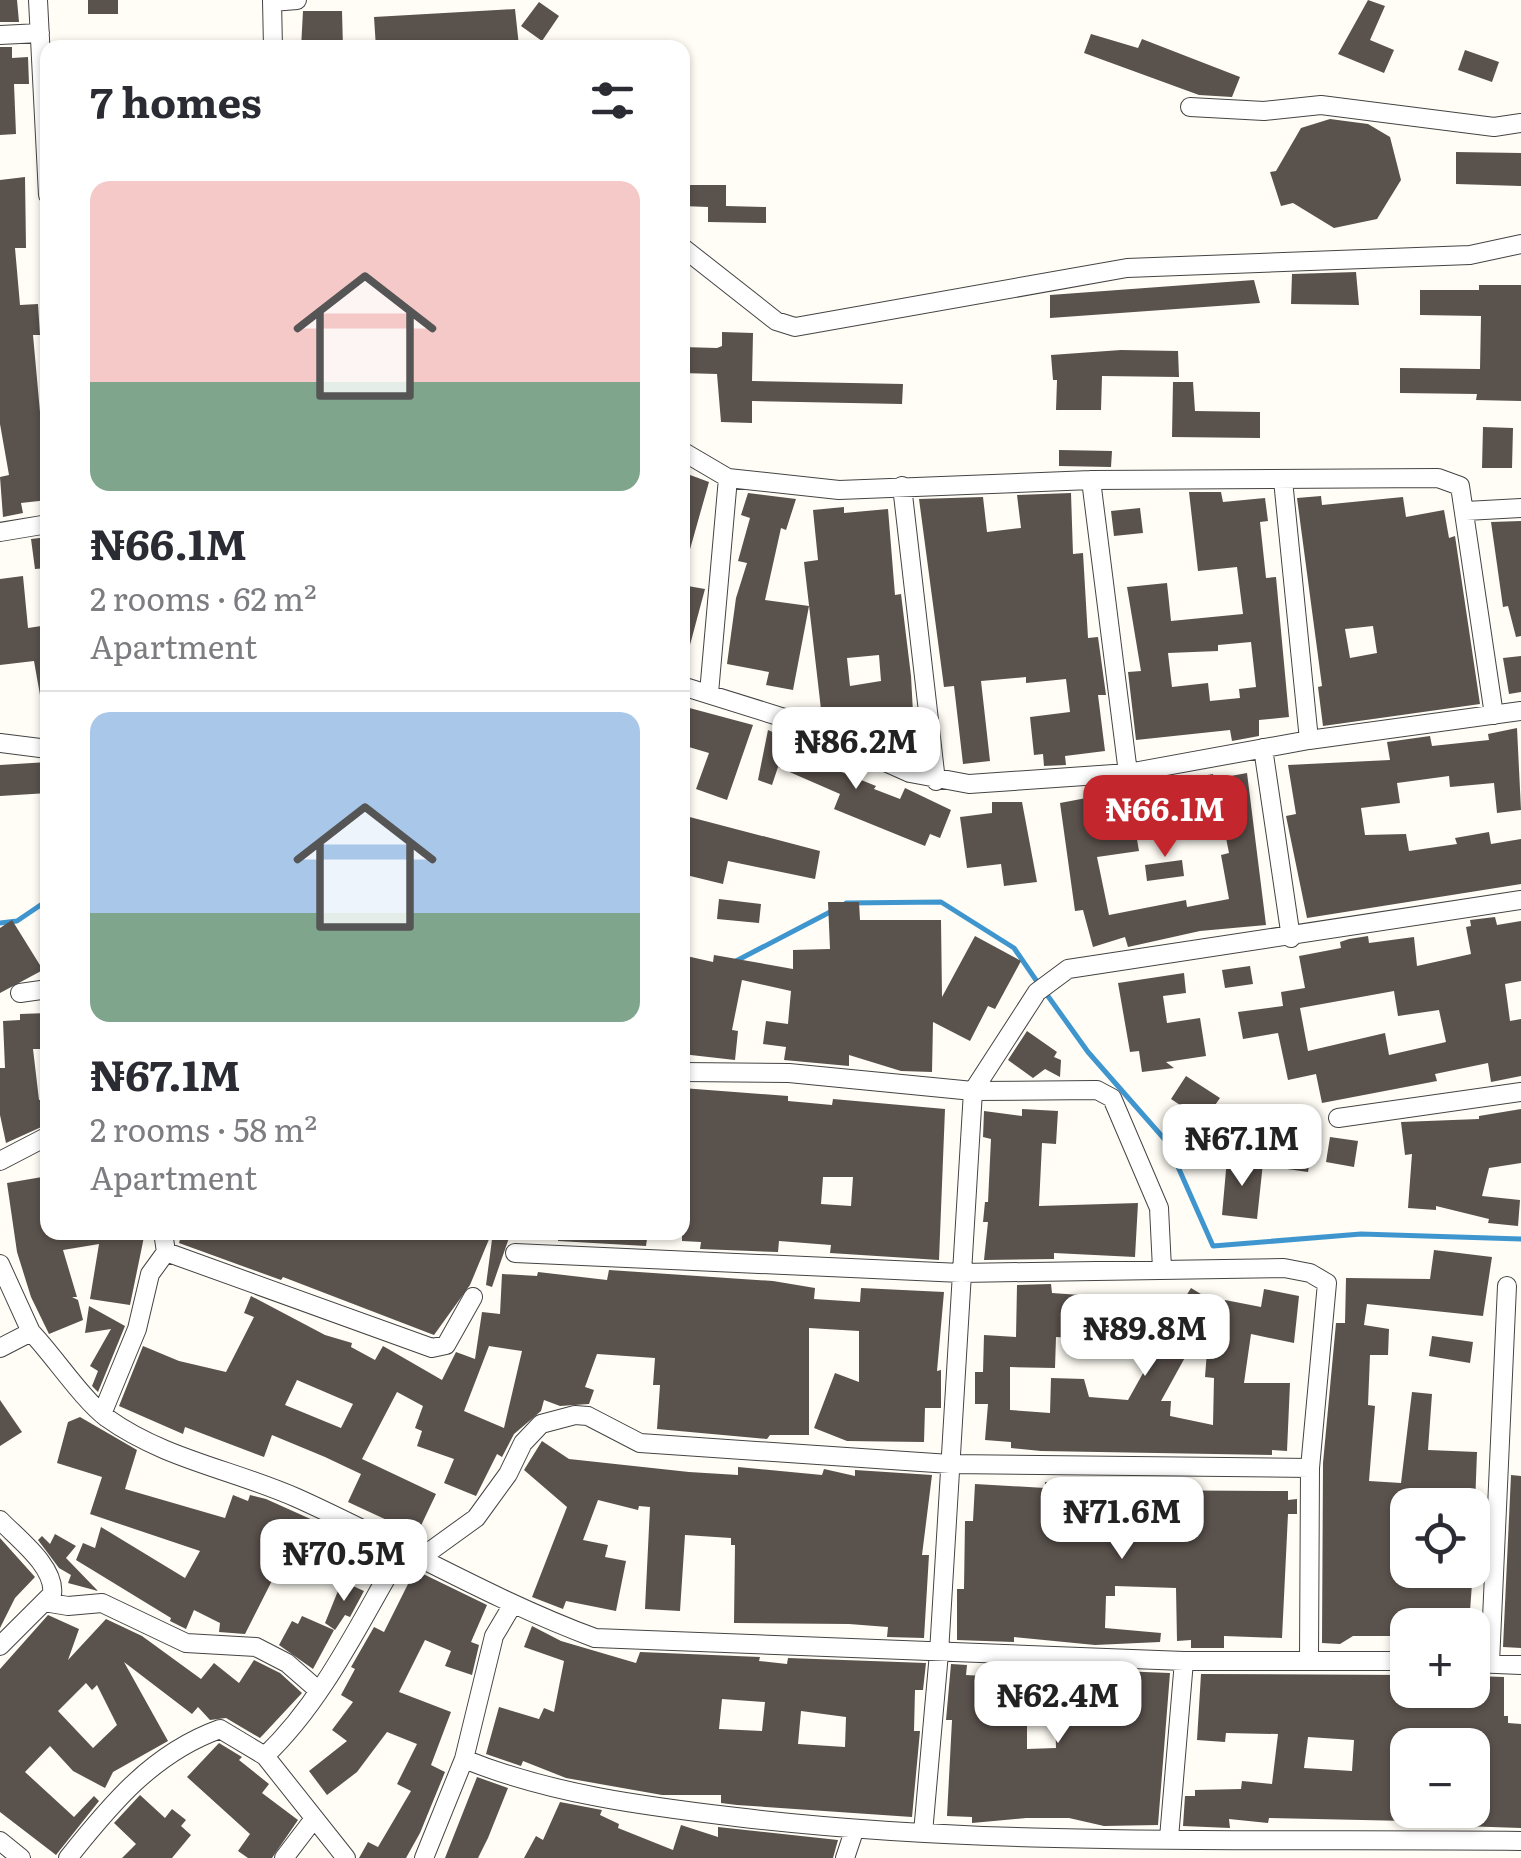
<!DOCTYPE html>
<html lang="en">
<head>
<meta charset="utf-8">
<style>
	body { margin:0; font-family:Literata,serif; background:#f2f2f3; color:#2b2b33; height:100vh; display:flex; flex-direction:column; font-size:38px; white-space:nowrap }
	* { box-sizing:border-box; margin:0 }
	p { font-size:32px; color:#7c7c81 }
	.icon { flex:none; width:55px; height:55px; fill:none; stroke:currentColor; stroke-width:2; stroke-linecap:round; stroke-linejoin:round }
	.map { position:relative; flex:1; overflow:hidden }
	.sheet { position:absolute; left:40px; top:40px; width:650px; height:1200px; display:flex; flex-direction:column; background:#fff; border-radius:20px; box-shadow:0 2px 8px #0004 }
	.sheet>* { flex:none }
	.controls { position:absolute; left:1390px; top:1488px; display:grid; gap:20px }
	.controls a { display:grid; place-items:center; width:100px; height:100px; border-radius:20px; background:#fff; box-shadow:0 2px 8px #0004; font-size:50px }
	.price { position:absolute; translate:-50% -85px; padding:0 22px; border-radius:20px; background:#fff; color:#222; font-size:32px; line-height:65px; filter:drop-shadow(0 2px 5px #0008) }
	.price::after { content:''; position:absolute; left:50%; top:60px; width:30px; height:22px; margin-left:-15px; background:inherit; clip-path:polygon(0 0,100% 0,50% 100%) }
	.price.current { background:#c4262e; color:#fff }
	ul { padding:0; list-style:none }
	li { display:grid; align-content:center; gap:20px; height:530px; padding:0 50px }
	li+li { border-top:2px solid #e1e1e2 }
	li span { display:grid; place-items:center; height:310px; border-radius:20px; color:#555 }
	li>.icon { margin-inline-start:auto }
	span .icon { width:180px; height:180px; fill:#fffc; stroke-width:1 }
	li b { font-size:42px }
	h2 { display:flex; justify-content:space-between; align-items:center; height:120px; padding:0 50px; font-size:42px }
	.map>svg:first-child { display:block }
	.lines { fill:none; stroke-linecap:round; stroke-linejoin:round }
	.stream { stroke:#3f96cf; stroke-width:5 }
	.building { fill:#5a524d; fill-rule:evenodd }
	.minor-casing { stroke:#444; stroke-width:20 }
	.minor { stroke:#fff; stroke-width:18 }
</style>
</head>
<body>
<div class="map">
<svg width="1521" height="1858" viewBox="0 0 1521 1858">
	<rect width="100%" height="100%" fill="#fffdf5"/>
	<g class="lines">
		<path class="stream" d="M846,903L941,902L1014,948L1038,983
			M0,923L17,921L48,900
			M736,961L832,911
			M1045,992L1088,1052L1167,1142L1213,1246L1361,1234L1521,1239"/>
	</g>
	<path class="building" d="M0,0H17L19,22H0Z
		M88,0H118V14H88Z
		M1368,0L1385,6L1370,40L1394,50L1384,73L1338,54Z
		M539,2L559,16L542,41L521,26Z
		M515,9L519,46L376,48L374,17Z
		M303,11H342L343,48H301Z
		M1091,34L1138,48L1142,39L1240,77L1232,97L1199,95L1084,53Z
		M0,47H12V58L28,57L29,84H14L16,134L0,135Z
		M1465,50L1499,62L1492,82L1458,70Z
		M1330,119L1368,124L1390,137L1401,180L1377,219L1334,228L1293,203L1281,206L1270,172L1276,171L1301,128Z
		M1456,152L1521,153V186L1456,184Z
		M25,177L26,248H15L20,305L38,304L40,335H33L48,500L21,503L23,513L3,517L0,477L9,475L0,424V180Z
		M682,185H726V206L766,207V223L708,222V207L682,206Z
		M1356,272L1359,305L1291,304L1292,274Z
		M1254,280L1260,303L1050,318V295Z
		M1479,285H1521V401L1476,400L1477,394L1400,393V368L1480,369L1481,316L1420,315V290H1479Z
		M722,332L753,333L752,381L903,384L902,404L752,401V423L721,422L717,374L682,373V347L717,348L722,346Z
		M1121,350L1178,351L1179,377L1102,376L1101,410H1056L1057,380H1053L1051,355Z
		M1173,382H1193L1195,411L1260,412V438L1172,437Z
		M1483,427L1513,428L1512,468H1482Z
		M1059,450L1112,451L1111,467L1059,466Z
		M682,472L709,482L685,567L682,566Z
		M1189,492H1221L1223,502L1265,498L1268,521L1260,522L1266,578L1276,577L1289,717L1259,720V736L1232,741L1230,730L1136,740L1128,672L1141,671L1127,587L1167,583L1171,621L1243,614L1237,567L1198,571ZM1251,642L1256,687L1239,689L1240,698L1210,701L1208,683L1172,687L1168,653L1218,651V645Z
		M748,493L796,499L786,530L781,528L765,600L809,606L793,690L766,685L769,672L727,664L736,598L747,563L738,561L750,518L741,515Z
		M1071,493L1073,554L1083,553L1088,638L1098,637L1106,695H1098L1105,751L1065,756L1066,765L1044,766L1043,754L1034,755L1030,717L1070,712L1066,679L1026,683V677L981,681L990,761L963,764L954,686L944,687L919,499L983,497L987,532L1021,528L1017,495Z
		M1321,496L1322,505L1403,497L1406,517L1444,510L1449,538L1455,536L1480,704L1323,726L1318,687L1322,686L1297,498ZM1373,626L1377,653L1350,658L1345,629Z
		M844,507V513L888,509L895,595L901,594L911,676L914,731L888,733L887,718L848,723L847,715L822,718L804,562L818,560L813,510ZM879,655L881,681L850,686L847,658Z
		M1140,508L1143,533L1114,536L1111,511Z
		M1521,521V636L1516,637L1508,606L1503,607L1491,522Z
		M48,537V568L35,569L31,539Z
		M23,576L28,628L48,625V694L40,695L34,661L0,665V579Z
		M682,585L705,589L687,656H682Z
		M1521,656V692L1509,694L1503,658Z
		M682,706L753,725L727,800L696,789L709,753L682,745Z
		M1517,728L1521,810L1497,813L1494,783L1450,787L1449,776L1397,783L1400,803L1361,808L1365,835L1406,834L1409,851L1457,844L1455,838L1489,832L1491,844L1521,839V884L1307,918L1286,816L1296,814L1288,765L1390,760L1387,742L1430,736L1432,746L1489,740L1488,734Z
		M768,730L833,759L829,767L876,786L874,789L900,799L905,788L951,810L940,838L930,834L925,846L834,809L840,794L778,767L772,785L758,780Z
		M48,762V793L0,796V765Z
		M1247,773L1266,925L1200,931L1128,947L1125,937L1093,947L1083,910L1075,911L1060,803L1213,774L1214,779ZM1188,814L1191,829L1223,823L1229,853L1221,855L1229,899L1187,907L1186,900L1109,915L1097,857L1139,851L1134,822Z
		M992,802H1022L1037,882L1004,886L1001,864L967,868L960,817L992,813Z
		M682,815L820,851L815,879L728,861L723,884L682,874Z
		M1182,860L1184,876L1147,881L1145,865Z
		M719,899L761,904L759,923L717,919Z
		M828,902H859L860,920H941L942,997L975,936L1021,961L995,1009L988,1006L970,1041L933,1022L932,1072L901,1071L849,1055V1066L784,1060L786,1047L763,1044L766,1021L788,1024L791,991L742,980L732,1030L738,1031L735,1060L682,1054V955L713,962L714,955L793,969V950L830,949Z
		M1495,917L1497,925L1521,921V981L1505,984L1510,1021L1521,1019V1076L1491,1082L1488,1063L1435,1074L1437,1081L1322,1103L1316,1074L1288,1080L1278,1033L1243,1039L1238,1012L1283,1006L1281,992L1305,988L1299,956L1341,948L1340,942L1349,939L1368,936L1369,943L1414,937L1417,966L1471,954L1466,927L1471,926L1470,920ZM1394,991L1398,1016L1439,1010L1446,1042L1389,1055L1385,1033L1308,1051L1300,1008Z
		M12,920L43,970L0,993V928Z
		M1250,966L1253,984L1225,988L1222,970Z
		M1184,973L1186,993L1163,996L1167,1023L1200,1018L1206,1056L1166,1062L1174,1068L1142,1072L1139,1051L1130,1052L1118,983Z
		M48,1013V1049H33L39,1100L48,1098V1124L6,1143L0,1115V1068H5L3,1021L20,1020V1014Z
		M1027,1031L1057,1052L1054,1057L1061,1060L1060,1077L1045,1069L1033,1078L1008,1060Z
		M1186,1076L1220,1098L1204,1121L1171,1099Z
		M682,1088L788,1096V1101L832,1105L833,1099L945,1109L939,1260L830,1253L831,1245L779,1241L778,1252L700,1249L701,1242L682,1241ZM823,1177H853L851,1206L821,1204Z
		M1022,1109L1058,1111L1056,1144L1042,1143L1039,1206L1138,1203L1135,1257L1054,1253V1259L984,1260L988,1222H983L985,1202H988L991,1139L983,1137L984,1111L1022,1116Z
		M1521,1109V1163L1489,1168L1482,1196L1520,1200L1518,1226L1488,1223L1489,1219L1436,1206V1210L1408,1208L1412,1154L1405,1155L1401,1122L1479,1119V1116Z
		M1330,1137L1358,1141L1354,1167L1326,1162Z
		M1283,1150L1311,1154L1308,1172L1280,1168Z
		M1227,1159L1263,1163L1257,1219L1222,1215Z
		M48,1176V1232H145L130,1305L90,1299L99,1244L63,1250L77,1297H72L78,1300L83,1320L49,1334L31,1297L17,1252L7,1183Z
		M182,1232H492L470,1285L434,1335L283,1277L281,1280L179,1243Z
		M493,1232H511L492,1287L486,1285Z
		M558,1232H648L646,1246L558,1241Z
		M1434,1250L1492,1257L1483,1316L1367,1304L1364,1325L1389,1329L1388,1355H1370L1368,1405L1375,1406L1369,1481L1401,1483L1412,1392L1432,1394L1428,1450L1477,1452L1475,1505H1408V1519L1400,1518L1390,1565L1408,1566V1570H1473L1469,1625H1408V1636H1353L1340,1644L1322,1643L1323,1463L1336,1323H1345L1346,1278L1430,1279Z
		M609,1270L773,1281L815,1288L814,1299L860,1302L861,1288L944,1292L937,1371L941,1370V1408H925L924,1442L847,1441L814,1428L835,1373L859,1382V1331L809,1328V1435H770L767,1439L657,1429L660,1385H653L655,1358L597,1354L585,1387L594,1390L589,1404L560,1406L544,1400L541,1411L514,1434L502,1457L497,1454L476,1496L444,1483L454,1459L417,1446L422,1431L415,1428L423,1406L397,1392L362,1459L436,1494L417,1534L348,1502L361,1474L325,1457L272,1435L264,1457L185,1427L183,1434L119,1406L143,1346L179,1361L226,1372L254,1317L244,1313L251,1296L325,1335L352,1343L351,1347L375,1360L383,1346L442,1380L456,1352L475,1359L482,1312L500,1314L502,1274L537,1276L538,1272L607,1280ZM489,1346L522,1351L504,1428L464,1411ZM297,1380L353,1404L341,1428L285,1405Z
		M1051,1284L1052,1293L1094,1296L1092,1339L1056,1337L1055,1368L1010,1367V1410L1050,1413L1051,1378L1084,1379L1089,1397L1128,1400L1147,1366L1112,1334L1142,1301L1168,1325L1191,1288L1224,1308L1225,1300L1261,1307L1264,1289L1299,1296L1294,1343L1251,1334L1244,1383H1290L1287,1451L1272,1450V1455L1041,1451L1011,1448V1442L985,1440L988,1404H975V1372H983L984,1335L1016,1337L1017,1285ZM1210,1312L1205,1377L1214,1378L1213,1425L1170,1416L1171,1401H1161Z
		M89,1306L125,1326L98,1392L92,1386L98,1371L90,1366L111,1329L85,1333Z
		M1432,1336L1473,1342L1470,1363L1429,1356Z
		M0,1400L22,1432L0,1446Z
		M80,1417L137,1450L125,1489L225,1518L233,1495L248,1501L250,1495L266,1499L335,1530L323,1558L290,1545L245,1634L219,1632L220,1623L194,1610L186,1629L170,1621L171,1618L76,1560L83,1543L95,1548L101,1527L185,1578L200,1551L90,1514L102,1477L57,1463L68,1422Z
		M542,1441L569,1459L689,1472L738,1475V1467L822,1475L824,1469L855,1476V1470L932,1475L922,1555H929L924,1638L887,1637L888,1627L849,1624L734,1623L735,1545H731V1538L685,1535L680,1611L645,1609L650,1507L639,1506L638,1510L598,1500L583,1540L608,1545L605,1557L626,1561L616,1611L566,1601L563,1609L532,1597L567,1507L524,1470Z
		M1511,1475L1521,1476V1648L1503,1647Z
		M1045,1482L1113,1490L1288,1491V1500L1297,1499V1514H1288L1282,1638L1224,1636V1648H1191V1640L1177,1641L1176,1588L1115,1586V1596H1106L1105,1628L1161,1633L1160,1642L1095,1645L1014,1637V1642L957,1640V1589H964L965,1521H973L975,1484L1045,1488Z
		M55,1534L76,1546L66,1558L98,1591L68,1583L71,1575L59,1568L38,1540L42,1536L50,1544Z
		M0,1538L35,1577L15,1598L0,1628Z
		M415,1570L487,1605L471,1642L479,1645L472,1675L445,1666L451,1651L425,1640L399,1692L451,1712L431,1765L445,1772L420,1833L406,1858H359L368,1842L378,1847L411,1791L397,1784L417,1744L387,1732L357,1772L327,1795L309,1771L347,1741L332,1730L353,1702L341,1695L355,1669L351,1667L374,1627L384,1632Z
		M342,1581L364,1591L350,1617L345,1615L335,1630L325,1623Z
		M48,1615L79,1629L68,1660L106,1619L142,1636L201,1679L214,1663L239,1683L254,1660L280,1673L302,1693L260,1738L226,1718L210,1720L198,1707L192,1714L124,1662L168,1741L113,1772L105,1788L73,1771L50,1746L25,1772L74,1817L94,1796L99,1801L56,1855L0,1812V1669ZM86,1683L92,1690L97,1685L117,1725L93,1748L58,1711Z
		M302,1616L334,1630L313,1669L279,1645L292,1621L298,1624Z
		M532,1626L561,1641L636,1663L640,1652L760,1657L759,1661L787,1664L788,1658L926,1663L923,1690H915L914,1731H920L912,1817L737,1805L721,1803V1795H662L566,1778L523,1761L521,1766L486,1754L499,1707L539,1719L544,1708L554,1712L564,1661L524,1647ZM722,1699L765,1702L762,1731L719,1729ZM801,1711L846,1717L845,1747L798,1744Z
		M951,1664L967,1665L966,1675L1002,1677L1003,1672L1040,1675V1668L1170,1673L1158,1825L1104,1826L1069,1818H1026L972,1823V1817L947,1816L952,1720H946ZM1055,1717L1056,1748L1027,1749V1718Z
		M1201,1674L1408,1675V1690H1474V1676L1504,1677V1716H1508V1723L1521,1724V1828L1431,1825L1432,1810H1475L1477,1745L1408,1743V1821L1269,1818L1268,1823L1229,1819L1230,1828L1183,1826L1185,1796H1195V1790L1241,1789L1242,1781L1272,1784L1278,1734L1226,1733L1225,1742L1197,1740ZM1308,1737L1354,1740L1352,1771L1304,1768Z
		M219,1743L242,1757L239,1760L269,1784L262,1793L298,1820L272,1858H248L238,1851L250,1834L187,1777Z
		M477,1777L508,1788L488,1838L478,1858H445Z
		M140,1795L165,1818L172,1809L186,1820L181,1826L191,1835L172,1858H122L136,1844L114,1823Z
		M560,1802L602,1810L600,1815L619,1824L618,1828L673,1850L681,1825L718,1837V1827L838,1840L833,1858H524L536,1836L543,1840Z"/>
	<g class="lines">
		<g class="minor-casing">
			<path id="minor" d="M38,0L48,195
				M272,0L273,48
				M272,2L297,0
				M0,35L40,33
				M1190,107L1264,111L1321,105L1494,127L1521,123
				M682,247L776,321L795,327L1127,268L1470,255L1521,244
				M682,451L728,478L839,490L1091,480L1438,478L1460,486L1494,715
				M1091,480L1128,773
				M1283,480L1309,740
				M902,486L936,781
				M1466,511L1521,508
				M0,532L48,524
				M682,686L791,720L910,773L969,784L1128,773L1309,740L1521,711
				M709,693L728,478
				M0,743L48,749
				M1263,748L1291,938
				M20,993L48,989
				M682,1072L789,1073L973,1091L1097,1090L1112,1098L1159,1208L1162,1269
				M1338,1118L1521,1092
				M0,1161L48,1136
				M166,1252L432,1348L446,1345L473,1297
				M515,1253L961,1273L1284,1268L1310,1273L1327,1283L1310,1468L1309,1659
				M0,1264L31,1332
				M0,1348L31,1332C54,1356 82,1399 107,1418C164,1459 234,1470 297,1498C397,1543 492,1600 595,1638L1184,1661H1408
				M102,1414L137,1329L150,1274L166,1252L163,1232
				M0,1520C17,1538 56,1567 52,1594L0,1646
				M422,1557L476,1518L508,1474L523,1443L541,1424L575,1415L588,1416L640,1443L950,1464L1310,1468
				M44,1602L68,1606L102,1603L186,1643L256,1647L287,1663L319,1691
				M1472,1663L1521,1665
				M1490,1663L1507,1286
				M265,1756C325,1699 361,1619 403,1549
				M464,1759C550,1794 644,1806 736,1817C995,1848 1260,1838 1521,1841
				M923,1833L939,1653L973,1091L1037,992L1068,969L1521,900
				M1169,1838L1184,1661
				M0,1841L21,1858
				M68,1858C111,1804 153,1753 220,1729L265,1756L346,1858
				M284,1858L313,1820
				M424,1858L464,1759L494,1636L513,1604
				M845,1858L854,1831"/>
		</g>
		<use href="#minor" class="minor"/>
	</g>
</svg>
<div class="controls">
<a><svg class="icon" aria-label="locate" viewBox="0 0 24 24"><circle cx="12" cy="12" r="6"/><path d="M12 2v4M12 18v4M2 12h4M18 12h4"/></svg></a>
<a>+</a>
<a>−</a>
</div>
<b class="price" style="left:856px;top:792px">₦86.2M</b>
<b class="price current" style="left:1165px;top:860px">₦66.1M</b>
<b class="price" style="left:1242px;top:1189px">₦67.1M</b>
<b class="price" style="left:1145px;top:1379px">₦89.8M</b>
<b class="price" style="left:1122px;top:1562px">₦71.6M</b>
<b class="price" style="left:344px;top:1604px">₦70.5M</b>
<b class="price" style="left:1058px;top:1746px">₦62.4M</b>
<section class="sheet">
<h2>7 homes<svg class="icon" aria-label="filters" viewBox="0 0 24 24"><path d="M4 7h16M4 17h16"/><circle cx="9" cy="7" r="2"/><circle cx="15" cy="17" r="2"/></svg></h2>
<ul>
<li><span style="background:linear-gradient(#f6c9c9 65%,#7fa58c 0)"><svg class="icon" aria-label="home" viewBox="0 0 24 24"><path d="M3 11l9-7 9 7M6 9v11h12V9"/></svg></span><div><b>₦66.1M</b><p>2 rooms · 62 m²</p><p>Apartment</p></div></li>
<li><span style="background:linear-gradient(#a9c7e8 65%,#7fa58c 0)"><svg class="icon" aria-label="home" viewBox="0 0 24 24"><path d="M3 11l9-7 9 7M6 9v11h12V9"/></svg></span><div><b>₦67.1M</b><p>2 rooms · 58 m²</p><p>Apartment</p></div></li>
</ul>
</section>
</div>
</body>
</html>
